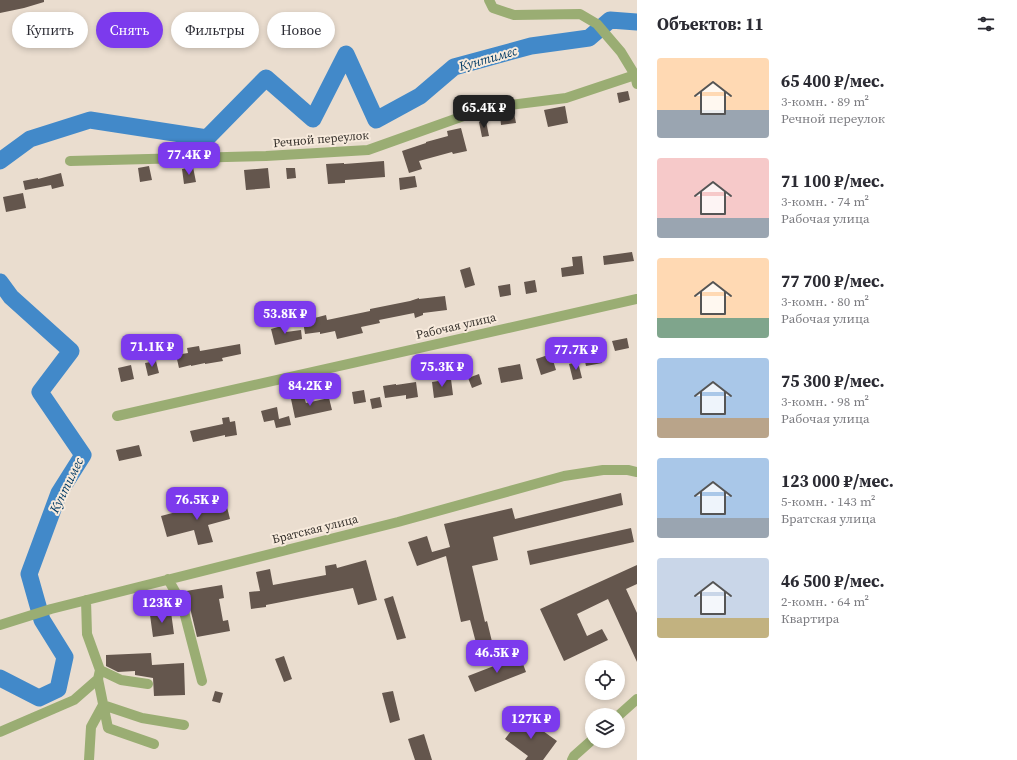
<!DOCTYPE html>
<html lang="ru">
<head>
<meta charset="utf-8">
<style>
	body { margin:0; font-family:"Source Serif 4",serif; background:#f2f2f3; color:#2b2b33; height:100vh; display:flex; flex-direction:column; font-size:15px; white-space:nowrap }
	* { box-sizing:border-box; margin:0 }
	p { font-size:13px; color:#7c7c81 }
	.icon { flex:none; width:22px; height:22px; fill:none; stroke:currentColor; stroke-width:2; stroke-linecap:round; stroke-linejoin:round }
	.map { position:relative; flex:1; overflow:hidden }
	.panel { display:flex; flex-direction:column; background:#fff; width:380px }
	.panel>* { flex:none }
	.hud { position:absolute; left:12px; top:12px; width:380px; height:36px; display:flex; gap:8px }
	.buttons { position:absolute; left:585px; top:660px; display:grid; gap:8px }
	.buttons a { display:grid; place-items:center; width:40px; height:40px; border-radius:50%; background:#fff; box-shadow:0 2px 6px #0003; font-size:20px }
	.price { position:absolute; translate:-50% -34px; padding:0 9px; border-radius:8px; background:#7c3aed; color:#fff; font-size:13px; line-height:26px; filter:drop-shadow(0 1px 2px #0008) }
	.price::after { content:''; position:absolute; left:50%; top:24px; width:12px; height:9px; margin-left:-6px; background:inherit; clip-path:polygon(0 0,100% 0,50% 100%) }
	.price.current { background:#222; color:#fff }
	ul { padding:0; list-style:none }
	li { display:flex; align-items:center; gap:12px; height:100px; padding:0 20px }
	li span { display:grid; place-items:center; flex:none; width:112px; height:80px; border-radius:4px; color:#555 }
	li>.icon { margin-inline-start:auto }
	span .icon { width:48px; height:48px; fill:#fffc; stroke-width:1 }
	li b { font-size:17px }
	h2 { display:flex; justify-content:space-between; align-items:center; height:48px; padding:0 20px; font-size:17px }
	.tag { padding:0 14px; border-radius:18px; background:#fff; box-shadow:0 2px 6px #0003; font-size:14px; line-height:36px }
	.tag.current { background:#7c3aed; color:#fff }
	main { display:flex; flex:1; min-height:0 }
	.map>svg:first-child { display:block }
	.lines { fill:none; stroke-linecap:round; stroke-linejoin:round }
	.river { stroke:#4289c9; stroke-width:17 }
	.building { fill:#64564d }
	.minor { stroke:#9aad73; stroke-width:10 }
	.labels { text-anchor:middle; stroke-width:4; stroke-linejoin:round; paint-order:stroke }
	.street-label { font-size:12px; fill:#342f2a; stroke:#f7eadc }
	.water-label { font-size:13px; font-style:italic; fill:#043c66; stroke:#f7eadc }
</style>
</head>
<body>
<main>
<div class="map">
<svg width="637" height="760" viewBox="0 0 637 760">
	<rect width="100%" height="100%" fill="#eaddcf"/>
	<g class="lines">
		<path class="river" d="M0,161L30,139L90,120L207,138L266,78L313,119L346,54L376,120L420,96L454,67L531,46L589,38L610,20L637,22
			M0,282L11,297L71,351L40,392L83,455L59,493L29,574L42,620L65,657L58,689L39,698L0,678"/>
	</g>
	<path class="building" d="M0,0H44V2L24,8L0,13Z
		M628,91L630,100L619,103L617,93Z
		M565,106L568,123L548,127L544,110Z
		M514,113L516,123L501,125L500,115Z
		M486,121L489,136L482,137L479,122Z
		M461,128L467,151L453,154L452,152L419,161L422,169L409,173L402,151L426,143V142L448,136L447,131Z
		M384,161L385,177L345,180V183L328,184L326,164L344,163V164Z
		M149,166L152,180L140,182L138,168Z
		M193,167L196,182L184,184L182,169Z
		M268,168L270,188L246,190L244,170Z
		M286,168H295L296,178L287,179Z
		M61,173L64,186L52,189L51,185L25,190L23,181L38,178V179Z
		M415,176L417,187L400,190L399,178Z
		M23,193L26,208L6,212L3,197Z
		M632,252L634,261L604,265L603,256Z
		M582,256L584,274L562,277L561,268L573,266L572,257Z
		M470,267L475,285L465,288L460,270Z
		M535,280L537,292L526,294L524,282Z
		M510,284L511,295L500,297L498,286Z
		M445,296L447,310L423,313V315L415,318L414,313L379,320L380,323L361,327L363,333L337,339L335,331L320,334V332L305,334L303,321L326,315L327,320L370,311V309L410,301L419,298V299Z
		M285,325L286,332L301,330L302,339L275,345L271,329Z
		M627,338L629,348L615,351L612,341Z
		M240,344L241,354L222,358L223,361L205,364V363L191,366V365L179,368L176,355L188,353L187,348L199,346L200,351Z
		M598,345L602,363L586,366L582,348Z
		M551,354L556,370L541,375L536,359Z
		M156,361L159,373L148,376L145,363Z
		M578,362L582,378L573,380L569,364Z
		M520,364L523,379L501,383L498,368Z
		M131,365L134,379L121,382L118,368Z
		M479,374L482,384L472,388L468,378Z
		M451,379L453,395L434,398L432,382Z
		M416,382L418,397L406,399V395L385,398L383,386L396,384V385Z
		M364,390L366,402L354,404L352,392Z
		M304,397L306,403L329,398L332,410L295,418L291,399Z
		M380,397L382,407L372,409L370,399Z
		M277,407L279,419L289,416L291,425L276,428L274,420L264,422L261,411Z
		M229,417L230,422L235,421L237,435L225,437V435L193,442L190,431L223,424L222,418Z
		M139,445L142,456L119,461L116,450Z
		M621,493L623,505L493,537L498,560L472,566L485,622L487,621L495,654L480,658L470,620L461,622L446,556L417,566L408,542L427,536L432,552L450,547L444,524L512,508L515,519Z
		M225,499L230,519L208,525L213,542L198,545L194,530L167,537L161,516Z
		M631,528L634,542L530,565L527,551Z
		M366,560L377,600L358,605L353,588L266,605V607L251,609L249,592L260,591L256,572L270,569L273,585L326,575L325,566L336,564L337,568Z
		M637,565V584L626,589L637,613V662L608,599L577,614L587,636L602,629L608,640L564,661L540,609Z
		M222,585L224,598L219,599L223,621L228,620L230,631L197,637L186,591Z
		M393,596L406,638L397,640L384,599Z
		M171,612L174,634L153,637L150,615Z
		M151,653L152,665L184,663L185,695L154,696L153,678L135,675V671L118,672L106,666V655Z
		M284,656L292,679L284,682L275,659Z
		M520,656L526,672L475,692L468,676Z
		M215,691L223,693L220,703L212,701Z
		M393,691L400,720L390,723L382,693Z
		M522,716L557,741L543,760H525L528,756L505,739Z
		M424,734L432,760H415L408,739Z"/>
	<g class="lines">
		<path class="minor" d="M489,0L493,8L514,15L580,14L597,24L621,52L635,75L637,84
			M70,161L266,156L368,150L486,108L566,98L635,75
			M117,416L637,299
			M168,579L182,604L202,681
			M0,625L51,609L398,522L564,476L603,470H628L637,472
			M100,670L121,680L148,684
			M98,679L108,728L154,744
			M618,716L637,699
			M0,732L74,700L98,679L100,670L87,634L86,600
			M89,760L91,727L103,705L142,718L184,725
			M572,760L574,756L592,740"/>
	</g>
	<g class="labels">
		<g class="street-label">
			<text transform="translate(321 139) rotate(-5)" y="4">Речной переулок</text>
			<text transform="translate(456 326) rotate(-13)" y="4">Рабочая улица</text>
			<text transform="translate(315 529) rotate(-14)" y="4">Братская улица</text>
		</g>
		<g class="water-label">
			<text transform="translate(488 58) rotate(-16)" y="5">Кунтимес</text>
			<text transform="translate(66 485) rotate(-64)" y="5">Кунтимес</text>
		</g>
	</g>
</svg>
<div class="buttons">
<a><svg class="icon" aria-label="locate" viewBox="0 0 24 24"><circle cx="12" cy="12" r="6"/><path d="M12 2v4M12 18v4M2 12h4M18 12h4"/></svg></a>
<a><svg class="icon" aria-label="layers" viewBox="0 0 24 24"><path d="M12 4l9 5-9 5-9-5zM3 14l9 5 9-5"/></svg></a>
</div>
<b class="price current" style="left:484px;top:129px">65.4K ₽</b>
<b class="price" style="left:189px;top:176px">77.4K ₽</b>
<b class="price" style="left:285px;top:335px">53.8K ₽</b>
<b class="price" style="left:152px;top:368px">71.1K ₽</b>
<b class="price" style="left:576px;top:371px">77.7K ₽</b>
<b class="price" style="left:442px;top:388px">75.3K ₽</b>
<b class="price" style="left:310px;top:407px">84.2K ₽</b>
<b class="price" style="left:197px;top:521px">76.5K ₽</b>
<b class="price" style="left:162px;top:624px">123K ₽</b>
<b class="price" style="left:497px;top:674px">46.5K ₽</b>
<b class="price" style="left:531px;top:740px">127K ₽</b>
<div class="hud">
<a class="tag">Купить</a>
<a class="tag current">Снять</a>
<a class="tag">Фильтры</a>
<a class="tag">Новое</a>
</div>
</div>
<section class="panel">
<h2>Объектов: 11<svg class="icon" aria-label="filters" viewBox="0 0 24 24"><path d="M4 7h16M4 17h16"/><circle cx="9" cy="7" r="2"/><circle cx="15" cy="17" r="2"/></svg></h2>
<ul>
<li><span style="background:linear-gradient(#ffd9b3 65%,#9aa5b1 0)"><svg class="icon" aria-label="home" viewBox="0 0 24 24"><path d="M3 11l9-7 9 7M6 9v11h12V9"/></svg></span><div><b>65 400 ₽/мес.</b><p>3-комн. · 89 m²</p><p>Речной переулок</p></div></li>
<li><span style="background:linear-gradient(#f6c9c9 75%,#9aa5b1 0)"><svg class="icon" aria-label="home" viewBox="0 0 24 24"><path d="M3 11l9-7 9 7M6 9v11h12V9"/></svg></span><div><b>71 100 ₽/мес.</b><p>3-комн. · 74 m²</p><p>Рабочая улица</p></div></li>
<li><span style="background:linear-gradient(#ffd9b3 75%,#7fa58c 0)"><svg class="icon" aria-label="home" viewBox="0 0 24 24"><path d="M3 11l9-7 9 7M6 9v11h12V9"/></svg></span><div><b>77 700 ₽/мес.</b><p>3-комн. · 80 m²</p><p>Рабочая улица</p></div></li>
<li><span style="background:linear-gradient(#a9c7e8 75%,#b9a48a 0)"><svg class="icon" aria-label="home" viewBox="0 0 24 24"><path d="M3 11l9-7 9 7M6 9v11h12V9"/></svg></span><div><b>75 300 ₽/мес.</b><p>3-комн. · 98 m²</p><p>Рабочая улица</p></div></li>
<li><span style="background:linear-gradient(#a9c7e8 75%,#9aa5b1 0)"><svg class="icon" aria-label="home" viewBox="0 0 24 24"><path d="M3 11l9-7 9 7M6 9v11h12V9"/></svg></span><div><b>123 000 ₽/мес.</b><p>5-комн. · 143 m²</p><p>Братская улица</p></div></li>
<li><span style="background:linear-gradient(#c9d6e8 75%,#c2b280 0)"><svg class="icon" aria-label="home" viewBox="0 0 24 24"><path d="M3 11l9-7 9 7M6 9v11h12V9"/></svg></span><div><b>46 500 ₽/мес.</b><p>2-комн. · 64 m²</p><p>Квартира</p></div></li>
</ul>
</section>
</main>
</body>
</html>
